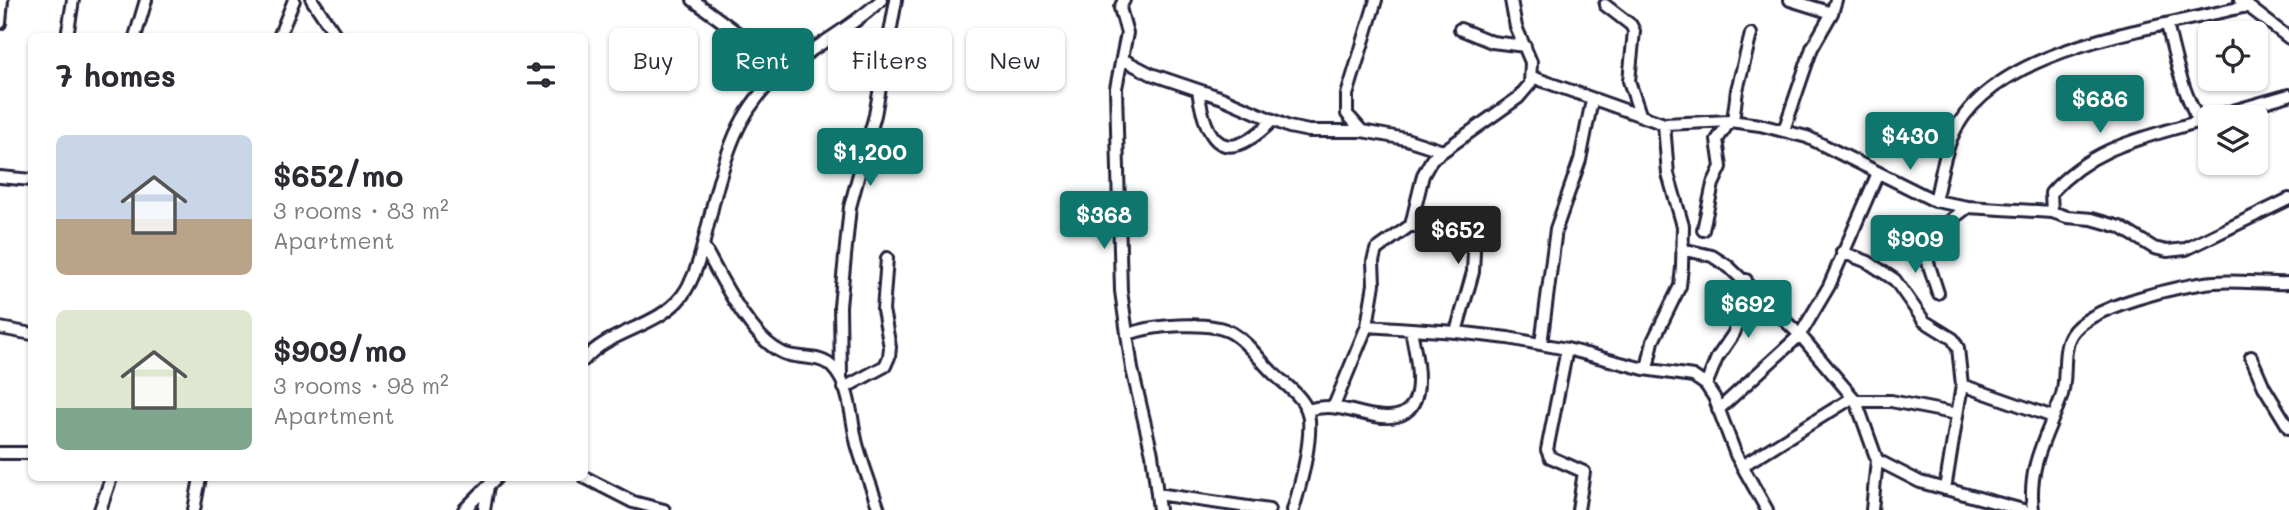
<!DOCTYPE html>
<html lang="en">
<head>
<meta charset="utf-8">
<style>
	body { margin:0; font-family:Mali,sans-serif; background:#f7f7f7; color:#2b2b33; height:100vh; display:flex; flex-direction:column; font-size:26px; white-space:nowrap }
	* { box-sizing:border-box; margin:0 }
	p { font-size:23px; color:#7c7c81 }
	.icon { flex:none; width:38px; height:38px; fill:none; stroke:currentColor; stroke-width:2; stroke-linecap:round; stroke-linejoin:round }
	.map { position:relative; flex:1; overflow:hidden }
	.sheet { position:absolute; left:28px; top:33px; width:560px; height:448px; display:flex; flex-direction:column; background:#fff; border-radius:10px; box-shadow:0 2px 5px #0004 }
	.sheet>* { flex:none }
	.top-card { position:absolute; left:609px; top:28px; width:665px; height:63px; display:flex; gap:14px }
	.controls { position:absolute; left:2198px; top:21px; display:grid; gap:14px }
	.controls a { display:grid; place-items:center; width:70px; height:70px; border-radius:10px; background:#fff; box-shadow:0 2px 5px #0004; font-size:35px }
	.price { position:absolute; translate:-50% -60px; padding:0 16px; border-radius:7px; background:#0f766e; color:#fff; font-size:23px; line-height:46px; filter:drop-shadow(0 2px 4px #0008) }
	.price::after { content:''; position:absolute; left:50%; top:42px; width:21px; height:16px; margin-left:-10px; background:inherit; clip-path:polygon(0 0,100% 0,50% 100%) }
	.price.on { background:#222; color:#fff }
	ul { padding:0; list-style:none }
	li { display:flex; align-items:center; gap:21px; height:175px; padding:0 28px }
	li span { display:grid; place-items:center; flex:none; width:196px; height:140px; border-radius:10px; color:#555 }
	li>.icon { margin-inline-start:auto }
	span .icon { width:84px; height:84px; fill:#fffc; stroke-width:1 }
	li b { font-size:30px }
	h2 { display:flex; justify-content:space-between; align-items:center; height:84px; padding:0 28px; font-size:30px }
	.chip { padding:0 24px; border-radius:10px; background:#fff; box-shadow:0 2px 5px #0004; font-size:24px; line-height:63px }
	.chip.on { background:#0f766e; color:#fff }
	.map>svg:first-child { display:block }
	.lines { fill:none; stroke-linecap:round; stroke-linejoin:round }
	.minor-casing { stroke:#22223b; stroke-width:16 }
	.minor { stroke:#fff; stroke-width:10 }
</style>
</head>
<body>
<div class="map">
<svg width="2289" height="510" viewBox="0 0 2289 510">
	<rect width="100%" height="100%" fill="#fff"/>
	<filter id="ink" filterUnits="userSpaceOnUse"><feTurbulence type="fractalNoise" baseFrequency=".0143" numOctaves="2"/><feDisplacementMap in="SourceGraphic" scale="14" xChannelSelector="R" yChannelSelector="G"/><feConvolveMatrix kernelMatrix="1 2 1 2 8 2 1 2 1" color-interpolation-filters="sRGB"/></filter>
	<g filter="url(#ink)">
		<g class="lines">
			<g class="minor-casing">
				<path id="minor" d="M312,0L337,37
					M693,0L785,68
					M1124,0L1120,8L1127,33L1116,88L1121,291L1132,369L1152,454L1159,510
					M1790,0L1832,13
					M2240,0L2289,38
					M1605,5L1631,25L1634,31L1629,81L1640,114
					M0,23L2,0
					M2167,24C2175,58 2182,90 2199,121
					M1460,29L1492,42L1525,46
					M67,37L73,0
					M135,37L146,0
					M279,37L294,0
					M1122,59L1151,74L1222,98L1289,127L1309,131H1362L1406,139L1443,151
					M1532,77L1664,124L1730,121L1760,125L1807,137L1935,201L1968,207L2052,212L2067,217L2092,219L2120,227L2154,248L2167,251L2186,249L2289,199
					M1198,90C1206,146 1226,166 1272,121
					M2212,117L2289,95
					M1733,121L1737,90L1751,34
					M1784,130L1812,48L1832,13L1836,0
					M1362,131L1347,114V95L1376,0
					M0,177L32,180
					M1935,201C1940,181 1943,159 1951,139C1989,45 2159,29 2246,6
					M2052,212L2051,193C2096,143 2150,137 2210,118
					M1411,225L1464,242L1474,251L1473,272L1456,332
					M1703,230L1713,184L1721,167L1717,140L1730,121
					M704,247C721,278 750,338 783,353C799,360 821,354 833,368C851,387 851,420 857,444C863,466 872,488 879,510
					M1682,249L1712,256L1729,267L1800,335L1856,401L1877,460L1920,482L2023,510
					M1842,252L1868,262L1895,280L1924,321L1953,339L1958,348L1962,385L1945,489
					M1938,293L1924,250L1942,227L1968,207
					M1367,326L1456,332L1508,338L1567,349L1644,369L1693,376L1706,385L1714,397L1736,455L1767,510
					M0,328L32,334
					M1127,335C1149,325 1211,320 1232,333C1249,343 1260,361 1274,374C1285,384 1302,396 1307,410C1315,432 1300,487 1293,510
					M1541,344L1556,229L1580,160L1592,100
					M1567,349L1547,450L1550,457L1584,472L1578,510
					M2251,357L2264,387L2289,428
					M584,360C609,330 657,328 682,296C699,273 703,243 710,217C716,190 724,161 735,135C768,60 827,50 881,0
					M1647,369L1653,341L1680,286L1682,267L1683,226L1668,174L1664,124
					M841,377L840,306L850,207L875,115L896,0
					M1706,385L1717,358L1734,333L1742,308L1746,280
					M1962,385L2053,417
					M844,388L885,366L889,357L890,347L883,310L887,258
					M1856,401H1891L1957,414
					M1334,406L1367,326L1374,284L1373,261L1376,250L1411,225L1423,175L1432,159L1518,98L1530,84L1531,62L1516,27L1511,0
					M1307,410C1335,402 1349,412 1375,416C1433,426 1418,366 1411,330
					M1718,410L1800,335L1829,286L1878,173
					M0,453H32
					M1742,466L1852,398
					M584,477L633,502L664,510
					M1157,494L1269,510
					M100,510L111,478
					M194,510L200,478
					M464,510L496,478
					M484,510L488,486
					M1872,510L1877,460
					M2033,510C2027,466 2047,436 2061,398C2068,378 2061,353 2071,335C2088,306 2181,285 2214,282C2239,280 2264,284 2289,283"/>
			</g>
			<use href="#minor" class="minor"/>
		</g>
	</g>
</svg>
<div class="controls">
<a><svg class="icon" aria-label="locate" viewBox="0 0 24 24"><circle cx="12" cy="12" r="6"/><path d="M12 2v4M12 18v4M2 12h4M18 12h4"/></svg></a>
<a><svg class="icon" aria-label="layers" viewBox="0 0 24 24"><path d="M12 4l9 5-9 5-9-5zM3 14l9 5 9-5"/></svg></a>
</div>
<b class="price" style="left:2100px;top:135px">$686</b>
<b class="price" style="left:1910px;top:172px">$430</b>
<b class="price" style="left:870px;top:188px">$1,200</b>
<b class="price" style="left:1104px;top:251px">$368</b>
<b class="price on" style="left:1458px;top:266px">$652</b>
<b class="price" style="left:1915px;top:275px">$909</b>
<b class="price" style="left:1748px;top:340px">$692</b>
<div class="top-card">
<a class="chip">Buy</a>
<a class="chip on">Rent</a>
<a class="chip">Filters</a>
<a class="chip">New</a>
</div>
<section class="sheet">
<h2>7 homes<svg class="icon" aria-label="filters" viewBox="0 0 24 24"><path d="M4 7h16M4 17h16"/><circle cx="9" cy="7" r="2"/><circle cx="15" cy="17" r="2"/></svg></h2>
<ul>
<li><span style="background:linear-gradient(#c9d6e8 60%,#b9a48a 0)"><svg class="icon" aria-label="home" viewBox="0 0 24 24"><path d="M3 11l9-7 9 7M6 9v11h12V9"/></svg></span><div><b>$652/mo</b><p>3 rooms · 83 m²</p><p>Apartment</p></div></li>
<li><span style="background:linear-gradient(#dfe7d0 70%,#7fa58c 0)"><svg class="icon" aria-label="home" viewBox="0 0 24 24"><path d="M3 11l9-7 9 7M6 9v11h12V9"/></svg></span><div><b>$909/mo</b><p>3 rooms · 98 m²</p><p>Apartment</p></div></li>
</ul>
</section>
</div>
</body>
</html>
